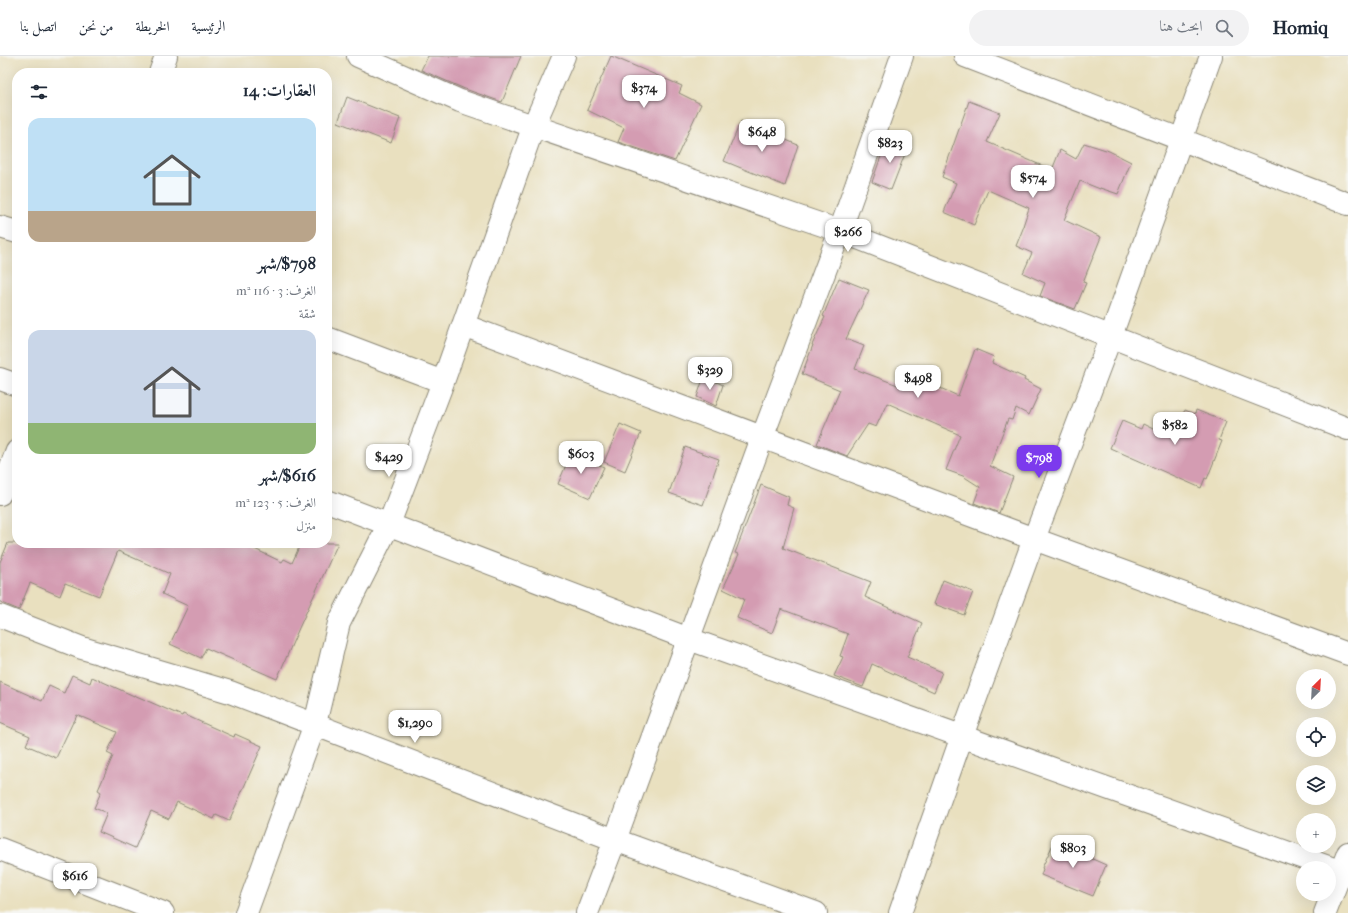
<!DOCTYPE html>
<html lang="ar">
<head>
<meta charset="utf-8">
<style>
	body { margin:0; font-family:"IM FELL French Canon",Amiri,serif; background:#f2f2f3; color:#1f2937; direction:rtl; height:100vh; display:flex; flex-direction:column; font-size:15px; white-space:nowrap }
	* { box-sizing:border-box; margin:0 }
	p { font-size:13px; color:#747a83 }
	.icon { flex:none; width:22px; height:22px; fill:none; stroke:currentColor; stroke-width:2; stroke-linecap:round; stroke-linejoin:round }
	.map { position:relative; flex:1; overflow:hidden; direction:ltr }
	.drawer { position:absolute; left:12px; top:12px; width:320px; height:480px; display:flex; flex-direction:column; background:#fff; border-radius:16px; box-shadow:0 4px 16px #0002; direction:rtl }
	.drawer>* { flex:none }
	.needle { width:26px; rotate:24deg }
	.buttons { position:absolute; left:1296px; top:613px; display:grid; gap:8px }
	.buttons a { display:grid; place-items:center; width:40px; height:40px; border-radius:50%; background:#fff; box-shadow:0 4px 16px #0002; font-size:20px }
	.price { position:absolute; translate:-50% -34px; padding:0 9px; border-radius:8px; background:#fff; color:#222; font-size:13px; line-height:26px; filter:drop-shadow(0 1px 2px #0008) }
	.price::after { content:''; position:absolute; left:50%; top:24px; width:12px; height:9px; margin-left:-6px; background:inherit; clip-path:polygon(0 0,100% 0,50% 100%) }
	.price.active { background:#7c3aed; color:#fff }
	ul { padding:0; list-style:none }
	li { display:grid; align-content:center; gap:8px; height:212px; padding:0 16px }
	li span { display:grid; place-items:center; height:124px; border-radius:12px; color:#555 }
	li>.icon { margin-inline-start:auto }
	span .icon { width:72px; height:72px; fill:#fffc; stroke-width:1 }
	li b { font-size:17px }
	h2 { display:flex; justify-content:space-between; align-items:center; height:48px; padding:0 16px; font-size:17px }
	header { display:flex; align-items:center; gap:24px; box-sizing:border-box; height:56px; padding:0 20px; background:#fff; border-bottom:1px solid #e0e1e3 }
	header strong { font-size:19px }
	nav { display:flex; gap:22px; margin-inline-start:auto; font-size:14px }
	.search { width:280px; height:36px; background:#f2f2f3; display:flex; align-items:center; gap:10px; box-sizing:border-box; padding:0 14px; border-radius:22px; color:#747a83; font-size:15px }
	.map>svg:first-child { display:block }
	.building { fill:#d49cb2 }
	.lines { fill:none; stroke-linecap:round; stroke-linejoin:round }
	.street-casing { stroke:#8a8675; stroke-width:24 }
	.street { stroke:#fff; stroke-width:22 }
</style>
</head>
<body>
<header>
<strong>Homiq</strong>
<div class="search"><svg class="icon" aria-label="search" viewBox="0 0 24 24"><circle cx="10" cy="10" r="6"/><path d="M15 15l6 6"/></svg>ابحث هنا</div>
<nav><a>الرئيسية</a><a>الخريطة</a><a>من نحن</a><a>اتصل بنا</a></nav>
</header>
<div class="map">
<svg width="1348" height="857" viewBox="0 0 1348 857">
	<rect width="100%" height="100%" fill="#f6f6f2"/>
	<filter id="ink" filterUnits="userSpaceOnUse"><feTurbulence type="fractalNoise" baseFrequency=".025" numOctaves="2"/><feDisplacementMap in="SourceGraphic" scale="8" xChannelSelector="R" yChannelSelector="G"/><feConvolveMatrix kernelMatrix="1 2 1 2 8 2 1 2 1" color-interpolation-filters="sRGB"/></filter>
	<filter id="wash" filterUnits="userSpaceOnUse"><feTurbulence type="fractalNoise" baseFrequency=".012" numOctaves="4" result="noise"/><feDisplacementMap in="SourceGraphic" scale="16" xChannelSelector="R" yChannelSelector="G"/><feGaussianBlur stdDeviation="0.9" result="paint"/><feColorMatrix in="noise" values="0 0 0 0 0 0 0 0 0 0 0 0 0 0 0 0 0 1.4 0 .05"/><feComposite in="paint" operator="in"/></filter>
	<g filter="url(#wash)">
		<rect width="100%" height="100%" fill="#e9e0bf"/>
		<g id="blocks">
			<path class="building" d="M428,0H521L502,46L465,33L421,14Z
				M611,0L682,30L679,37L701,48L675,105L618,86L624,72L587,54Z
				M347,41L400,62L391,87L338,66Z
				M969,45L1000,57L987,86L1052,114L1060,94L1076,103L1084,87L1109,95L1131,106L1118,138L1100,132V133L1080,125L1064,164L1101,181L1083,226L1086,227L1075,253L1040,240L1045,227L1023,217L1032,197L1016,190L1024,170H1023L1029,152L988,134L974,169L944,156L956,127L942,121Z
				M741,65L798,89L785,130L724,105Z
				M887,83L908,90L891,134L872,126Z
				M839,222L869,234L846,283L864,290L855,313L903,331L909,318L958,340L975,293L994,301L992,307L1025,322L1024,324L1041,333L1029,359L1016,352L1012,364L1008,363L990,410L1013,421L999,457L974,447L980,431L963,420L946,414L960,379L887,347L876,371L868,368L847,400L817,388L840,334L802,318L813,289H812L825,261L823,260Z
				M704,320L723,329L716,350L697,341Z
				M1185,354L1195,358L1196,354L1226,366L1219,384L1222,385L1207,423L1205,422L1201,432L1110,392L1122,365L1141,373L1143,368L1163,378L1168,367L1176,371Z
				M620,368L641,377L625,415L604,406Z
				M685,391L719,403L703,449L669,437Z
				M571,397L604,411L590,442L558,428Z
				M761,429L789,441L787,449L794,452L783,492L871,526L865,541L922,567L907,601L942,616L934,636L872,608L863,631L834,620L843,601L840,600L848,578L781,553L772,577L737,562L744,543L723,533L739,498L735,497Z
				M8,487H242L282,506L284,503L292,507L301,487H338L299,572L277,623L206,592L201,602L170,588L188,550L162,538L170,518L118,495L99,540L65,527L60,540L30,527L19,554L0,546V506Z
				M943,524L973,536L964,559L934,548Z
				M72,619L90,627L92,621L134,640V639L182,660L183,658L234,681L235,678L262,690L229,765L216,759L214,763L177,746L169,763L151,755L135,792L99,776L107,757L94,752L101,736L98,734L113,700L107,697L117,676L77,659L74,666H73L56,702L26,689L30,680L0,667V626L42,645L49,630L64,637Z
				M1054,786L1106,809L1093,840L1041,819L1043,813L1042,812Z"/>
		</g>
	</g>
	<g filter="url(#ink)">
		<use href="#blocks" fill-opacity="0" stroke="#8a8675" stroke-width="1"/>
		<g class="lines">
			<g class="street-casing">
				<path id="street" d="M358,0L460,45L840,175L1348,373
					M965,0L1348,148
					M160,17L166,0
					M0,171L17,176
					M463,269L1034,483L1348,598
					M327,282L443,326
					M0,323L17,329
					M0,438L17,395
					M327,445L689,583L1348,818
					M0,560L82,592L230,636L615,784L816,857
					M0,793L163,857
					M246,857L315,668L339,567L389,468L443,326L534,69L564,0
					M587,857L615,784L762,382L840,175L902,0
					M900,857L962,680L1034,483L1111,280L1211,0
					M1325,857L1348,797"/>
			</g>
			<use href="#street" class="street"/>
		</g>
	</g>
</svg>
<div class="buttons">
<a><svg class="needle" viewBox="-14 -14 28 28"><path d="M0-13l5 13h-10z" fill="#e53935"/><path d="M0 13l5-13h-10z" fill="#747a83"/></svg></a>
<a><svg class="icon" aria-label="locate" viewBox="0 0 24 24"><circle cx="12" cy="12" r="6"/><path d="M12 2v4M12 18v4M2 12h4M18 12h4"/></svg></a>
<a><svg class="icon" aria-label="layers" viewBox="0 0 24 24"><path d="M12 4l9 5-9 5-9-5zM3 14l9 5 9-5"/></svg></a>
<a>+</a>
<a>−</a>
</div>
<b class="price" style="left:644px;top:53px">$374</b>
<b class="price" style="left:762px;top:97px">$648</b>
<b class="price" style="left:890px;top:108px">$823</b>
<b class="price" style="left:1033px;top:143px">$574</b>
<b class="price" style="left:848px;top:197px">$266</b>
<b class="price" style="left:710px;top:335px">$329</b>
<b class="price" style="left:918px;top:343px">$498</b>
<b class="price" style="left:1175px;top:390px">$582</b>
<b class="price" style="left:581px;top:419px">$603</b>
<b class="price" style="left:389px;top:422px">$429</b>
<b class="price active" style="left:1039px;top:423px">$798</b>
<b class="price" style="left:415px;top:688px">$1,290</b>
<b class="price" style="left:1073px;top:813px">$803</b>
<b class="price" style="left:75px;top:841px">$616</b>
<section class="drawer">
<h2>العقارات: 14<svg class="icon" aria-label="filters" viewBox="0 0 24 24"><path d="M4 7h16M4 17h16"/><circle cx="9" cy="7" r="2"/><circle cx="15" cy="17" r="2"/></svg></h2>
<ul>
<li><span style="background:linear-gradient(#bfe0f5 75%,#b9a48a 0)"><svg class="icon" aria-label="home" viewBox="0 0 24 24"><path d="M3 11l9-7 9 7M6 9v11h12V9"/></svg></span><div><b>$798/شهر</b><p>الغرف: 3 · 116 m²</p><p>شقة</p></div></li>
<li><span style="background:linear-gradient(#c9d6e8 75%,#8fb573 0)"><svg class="icon" aria-label="home" viewBox="0 0 24 24"><path d="M3 11l9-7 9 7M6 9v11h12V9"/></svg></span><div><b>$616/شهر</b><p>الغرف: 5 · 123 m²</p><p>منزل</p></div></li>
</ul>
</section>
</div>
</body>
</html>
